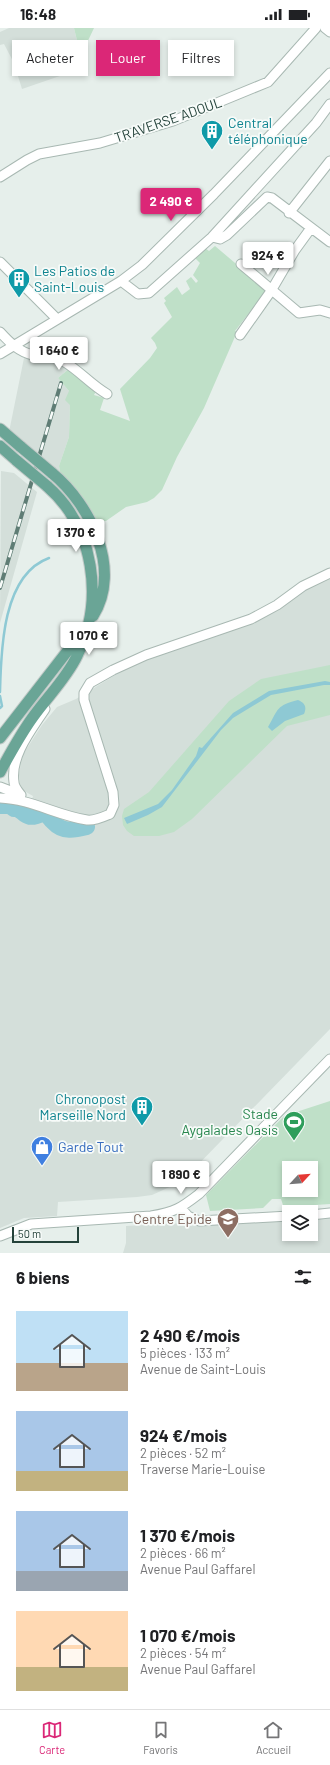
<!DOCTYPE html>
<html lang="fr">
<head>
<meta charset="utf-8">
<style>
	body { margin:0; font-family:Barlow,sans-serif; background:#f6f6f6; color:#202124; height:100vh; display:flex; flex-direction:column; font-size:15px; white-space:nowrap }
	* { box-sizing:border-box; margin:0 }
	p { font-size:13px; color:#757577 }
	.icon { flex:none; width:22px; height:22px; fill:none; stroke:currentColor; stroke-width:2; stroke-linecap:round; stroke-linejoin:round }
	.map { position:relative; height:1225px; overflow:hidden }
	.drawer { display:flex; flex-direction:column; background:#fff; flex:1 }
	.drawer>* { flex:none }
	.banner { position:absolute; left:12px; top:12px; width:306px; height:36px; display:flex; gap:8px }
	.needle { width:26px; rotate:64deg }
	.controls { position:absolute; left:282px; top:1133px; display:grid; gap:8px }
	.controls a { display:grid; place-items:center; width:36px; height:36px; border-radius:0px; background:#fff; box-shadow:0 2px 6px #0003; font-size:20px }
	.scale { position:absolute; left:12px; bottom:10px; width:67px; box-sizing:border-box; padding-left:4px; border:2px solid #24423a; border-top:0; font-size:11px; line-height:14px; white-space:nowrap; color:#24423a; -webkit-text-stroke:3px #f7fbf9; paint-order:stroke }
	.price { position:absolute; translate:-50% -34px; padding:0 9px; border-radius:4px; background:#fff; color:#222; font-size:13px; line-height:26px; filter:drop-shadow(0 1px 2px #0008) }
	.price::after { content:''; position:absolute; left:50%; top:24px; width:12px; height:9px; margin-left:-6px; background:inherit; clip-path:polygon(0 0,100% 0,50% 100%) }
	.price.current { background:#db2777; color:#fff }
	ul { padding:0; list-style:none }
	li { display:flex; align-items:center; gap:12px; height:100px; padding:0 16px }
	li span { display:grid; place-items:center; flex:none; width:112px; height:80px; border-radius:0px; color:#555 }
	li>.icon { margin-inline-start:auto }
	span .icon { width:48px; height:48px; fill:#fffc; stroke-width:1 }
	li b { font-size:17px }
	h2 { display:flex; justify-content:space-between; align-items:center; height:48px; padding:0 16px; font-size:17px }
	.chip { padding:0 14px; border-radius:0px; background:#fff; box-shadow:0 2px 6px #0003; font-size:14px; line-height:36px }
	.chip.current { background:#db2777; color:#fff }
	.status { display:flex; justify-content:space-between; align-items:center; height:28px; padding:0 20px; background:#fff; direction:ltr }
	.status svg { height:11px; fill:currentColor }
	.menu { display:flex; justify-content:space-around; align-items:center; height:56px; border-top:1px solid #e0e0e0; background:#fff; font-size:11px; color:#757577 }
	.menu a { display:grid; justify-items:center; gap:2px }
	.menu .current { color:#db2777 }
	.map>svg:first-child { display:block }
	.built { fill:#d4dfda }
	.green { fill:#bfe0c8; fill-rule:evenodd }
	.water { fill:#8ec9d4 }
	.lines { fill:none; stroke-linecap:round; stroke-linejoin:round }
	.stream { stroke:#8ec9d4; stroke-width:2.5 }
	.river { stroke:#8ec9d4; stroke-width:16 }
	.minor-casing { stroke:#a8b8b2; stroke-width:11 }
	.major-casing { stroke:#c2cac8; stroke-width:13 }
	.minor { stroke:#fff; stroke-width:9 }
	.major { stroke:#6aa596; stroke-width:11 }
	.rail-casing { stroke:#5f7d75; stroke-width:4 }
	.rail { stroke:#f7fbf9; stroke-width:2.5; stroke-dasharray:8; stroke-linecap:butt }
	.major-bridge-casing { stroke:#c2cac8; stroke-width:13; stroke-linecap:butt }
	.major-bridge { stroke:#6aa596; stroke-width:11 }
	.labels { text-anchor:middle; stroke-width:3.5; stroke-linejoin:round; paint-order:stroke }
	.street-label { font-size:14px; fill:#24423a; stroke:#f7fbf9 }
	.culture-label { font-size:14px; fill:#0d838f; stroke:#f7fbf9; text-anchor:start }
	.leisure-label { font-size:14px; fill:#27864d; stroke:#f7fbf9; text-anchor:end }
	.shop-label { font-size:14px; fill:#366cbe; stroke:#f7fbf9; text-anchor:start }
	.education-label { font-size:14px; fill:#785e54; stroke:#f7fbf9; text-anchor:end }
</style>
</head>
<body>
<div class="status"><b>16:48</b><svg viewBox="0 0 49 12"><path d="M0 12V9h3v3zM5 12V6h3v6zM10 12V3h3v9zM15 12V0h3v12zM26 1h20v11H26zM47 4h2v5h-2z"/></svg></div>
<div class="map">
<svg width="330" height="1225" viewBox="0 0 330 1225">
	<rect width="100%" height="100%" fill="#e6efeb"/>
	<path class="built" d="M9,0H74L83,37H86V39L22,61L14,35L4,16L0,17V4Z
		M24,330H47L70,340L58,350L69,363L70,377L69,409L59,438L61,448L9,404Z
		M1,443L14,445L37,464L0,595Z
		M330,550V1001L188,1147L174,1157L152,1167L137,1169L58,1174L57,1188L24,1190L0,1200V781L27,792L33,768L24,763L20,756L19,747L22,728L42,697L57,679L76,671L130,638L259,592L308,559Z
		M330,1189V1225H123L126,1215V1198L184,1195V1198H187L289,1192V1206H311V1191Z"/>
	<path class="green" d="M74,0H94L85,19L86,37H83Z
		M215,218L267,262L235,303L237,304L204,380L177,429L162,462L154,470L147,474L126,479L106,493L95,494L61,448L59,438L69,409L70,377L65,372L69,363L58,350L70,340L96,363L94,367L104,370L100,382L130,393L120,361L150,330L157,320L155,315L151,310L172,289L164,275L166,273L164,270L177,259L182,267L190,261L186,253L191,249L196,255L198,253L193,247L200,235L195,230L205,220L209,223Z
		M330,637V687L287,698L192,791L174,804L159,808H134L127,803L123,797L122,788L124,781L149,764L229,673L261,651Z
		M330,1073V1176L286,1179L283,1177L281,1171H272L263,1180L210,1183L206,1167L284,1088ZM289,1140H311V1162H289Z"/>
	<path class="water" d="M325,653L330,654V657H324L271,667L233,690L221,702L162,779L148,787L127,796L124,790L158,776L172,762L196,728L199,719L202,720L233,685L269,663Z
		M298,672C305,675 307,679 304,686L285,693L272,703L268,699C279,680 276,678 298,672Z"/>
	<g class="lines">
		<path class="stream" d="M0,664C1,623 2,547 49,530
			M0,668L2,678L0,680"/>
		<path class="river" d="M0,778H10L14,781C25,780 22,796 44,785C49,788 49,791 53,794C63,805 75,802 87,799"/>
		<g class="minor-casing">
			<path id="minor" d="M325,0L330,4
				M0,149L27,132L39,126L100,115L173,93L268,54L316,0
				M289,185L330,133
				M212,209L220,211L227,207L267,169L272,170L330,214
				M0,234L57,291
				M241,236L299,285L320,282L330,285
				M121,253L138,266L149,265L212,209L316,95L330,76
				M0,304C9,314 19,324 33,327C43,328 53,327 63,333C79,342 90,356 107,366
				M240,307L271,263L295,222L311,200
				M0,326L121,253L142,237L214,166L330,45
				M0,759L21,767
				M21,767C18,763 14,759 14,754C10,728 32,701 45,681
				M0,770C31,771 58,788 87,792C95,793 103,789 110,786L114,777L113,764L84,672V665L90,655L113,642L146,627L251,591L277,577L303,558L330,545
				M181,1180L188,1188L199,1193L289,1188
				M311,1187L330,1185
				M0,1208L31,1196L151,1188C175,1184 181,1180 199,1166L330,1031"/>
		</g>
		<g class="major-casing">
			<path id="major" d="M0,401L21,419
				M0,418L17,433
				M52,445C91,477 122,542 93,588
				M0,710L83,603
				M0,744C10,726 20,707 33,689C47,669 66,651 77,628C105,572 94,499 47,458"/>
		</g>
		<use href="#minor" class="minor"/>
		<use href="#major" class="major"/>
		<g class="rail-casing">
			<path id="rail" d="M0,560L61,355"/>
		</g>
		<use href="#rail" class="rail"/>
		<g class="major-bridge-casing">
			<path id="major-bridge" d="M21,419L52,445
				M17,433L47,458"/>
		</g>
		<use href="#major-bridge" class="major-bridge"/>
	</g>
	<defs>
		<g id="building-pin" transform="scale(1.15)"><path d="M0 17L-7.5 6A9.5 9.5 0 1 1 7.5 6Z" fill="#0f9aa8" stroke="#f7fbf9"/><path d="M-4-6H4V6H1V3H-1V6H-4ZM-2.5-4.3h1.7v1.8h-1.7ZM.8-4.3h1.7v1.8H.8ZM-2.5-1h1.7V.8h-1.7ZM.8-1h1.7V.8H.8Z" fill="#fff"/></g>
		<g id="stadium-pin" transform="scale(1.15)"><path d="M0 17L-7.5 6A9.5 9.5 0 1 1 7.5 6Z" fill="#2e9e5b" stroke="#f7fbf9"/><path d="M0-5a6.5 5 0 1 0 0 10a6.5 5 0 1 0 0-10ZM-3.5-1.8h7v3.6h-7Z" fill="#fff"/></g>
		<g id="shop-pin" transform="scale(1.15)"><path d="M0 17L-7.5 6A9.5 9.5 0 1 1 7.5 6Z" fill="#3f7fe0" stroke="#f7fbf9"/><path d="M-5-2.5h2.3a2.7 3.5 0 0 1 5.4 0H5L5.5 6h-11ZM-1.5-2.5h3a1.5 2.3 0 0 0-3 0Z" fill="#fff"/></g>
		<g id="school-pin" transform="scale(1.15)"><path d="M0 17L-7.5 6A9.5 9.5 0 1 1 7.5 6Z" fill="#8d6e63" stroke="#f7fbf9"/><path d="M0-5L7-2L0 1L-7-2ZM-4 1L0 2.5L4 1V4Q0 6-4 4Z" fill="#fff"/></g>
	</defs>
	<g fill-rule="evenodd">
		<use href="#building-pin" x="212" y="103"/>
		<use href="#building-pin" x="19" y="251"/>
		<use href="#building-pin" x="142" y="1079"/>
		<use href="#stadium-pin" x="294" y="1094"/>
		<use href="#shop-pin" x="42" y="1119"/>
		<use href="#school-pin" x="228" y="1191"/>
	</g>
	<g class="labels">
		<g class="street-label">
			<text transform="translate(168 92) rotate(-19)" y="5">TRAVERSE ADOUL</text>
		</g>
		<g class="culture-label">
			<text x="228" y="100">Central<tspan x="228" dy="16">téléphonique</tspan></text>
			<text x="34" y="248">Les Patios de<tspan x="34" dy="16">Saint-Louis</tspan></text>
			<text x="126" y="1076" text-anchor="end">Chronopost<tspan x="126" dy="16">Marseille Nord</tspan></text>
		</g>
		<g class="leisure-label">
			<text x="278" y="1091">Stade<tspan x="278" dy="16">Aygalades Oasis</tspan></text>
		</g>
		<g class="shop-label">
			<text x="58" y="1124">Garde Tout</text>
		</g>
		<g class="education-label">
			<text x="212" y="1196">Centre Epide</text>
		</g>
	</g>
</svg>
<div class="controls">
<a><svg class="needle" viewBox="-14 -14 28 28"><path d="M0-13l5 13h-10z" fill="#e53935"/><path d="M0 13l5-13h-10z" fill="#757577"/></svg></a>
<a><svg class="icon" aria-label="layers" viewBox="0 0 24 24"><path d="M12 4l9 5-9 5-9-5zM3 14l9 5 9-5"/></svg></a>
</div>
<div class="scale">50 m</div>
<b class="price current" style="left:171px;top:194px">2 490 €</b>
<b class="price" style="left:268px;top:248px">924 €</b>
<b class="price" style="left:59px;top:343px">1 640 €</b>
<b class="price" style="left:76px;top:525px">1 370 €</b>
<b class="price" style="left:89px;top:628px">1 070 €</b>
<b class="price" style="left:181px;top:1167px">1 890 €</b>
<div class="banner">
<a class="chip">Acheter</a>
<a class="chip current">Louer</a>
<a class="chip">Filtres</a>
</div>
</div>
<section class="drawer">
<h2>6 biens<svg class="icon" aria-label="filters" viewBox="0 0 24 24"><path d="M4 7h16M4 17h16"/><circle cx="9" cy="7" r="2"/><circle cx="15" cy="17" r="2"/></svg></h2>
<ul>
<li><span style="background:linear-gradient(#bfe0f5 65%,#b9a48a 0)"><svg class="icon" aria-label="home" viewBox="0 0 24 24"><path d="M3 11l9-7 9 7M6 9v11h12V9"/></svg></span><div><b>2 490 €/mois</b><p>5 pièces · 133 m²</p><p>Avenue de Saint-Louis</p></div></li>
<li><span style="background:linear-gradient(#a9c7e8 75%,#c2b280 0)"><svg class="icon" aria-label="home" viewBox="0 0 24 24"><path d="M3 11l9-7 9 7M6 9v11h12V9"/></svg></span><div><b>924 €/mois</b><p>2 pièces · 52 m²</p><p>Traverse Marie-Louise</p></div></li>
<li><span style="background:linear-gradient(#a9c7e8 75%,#9aa5b1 0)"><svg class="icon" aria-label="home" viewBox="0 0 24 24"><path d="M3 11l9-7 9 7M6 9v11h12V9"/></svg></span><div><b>1 370 €/mois</b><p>2 pièces · 66 m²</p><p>Avenue Paul Gaffarel</p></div></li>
<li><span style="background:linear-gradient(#ffd9b3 70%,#c2b280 0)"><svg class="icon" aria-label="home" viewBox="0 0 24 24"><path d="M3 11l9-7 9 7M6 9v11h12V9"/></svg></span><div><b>1 070 €/mois</b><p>2 pièces · 54 m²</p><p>Avenue Paul Gaffarel</p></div></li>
</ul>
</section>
<nav class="menu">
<a class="current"><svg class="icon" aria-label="map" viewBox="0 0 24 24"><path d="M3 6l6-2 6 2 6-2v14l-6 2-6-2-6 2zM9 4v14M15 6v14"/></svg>Carte</a>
<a><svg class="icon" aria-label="saved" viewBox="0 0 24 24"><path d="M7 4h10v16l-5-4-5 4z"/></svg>Favoris</a>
<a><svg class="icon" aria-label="home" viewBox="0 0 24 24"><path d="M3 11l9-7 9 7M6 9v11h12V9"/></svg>Accueil</a>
</nav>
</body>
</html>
